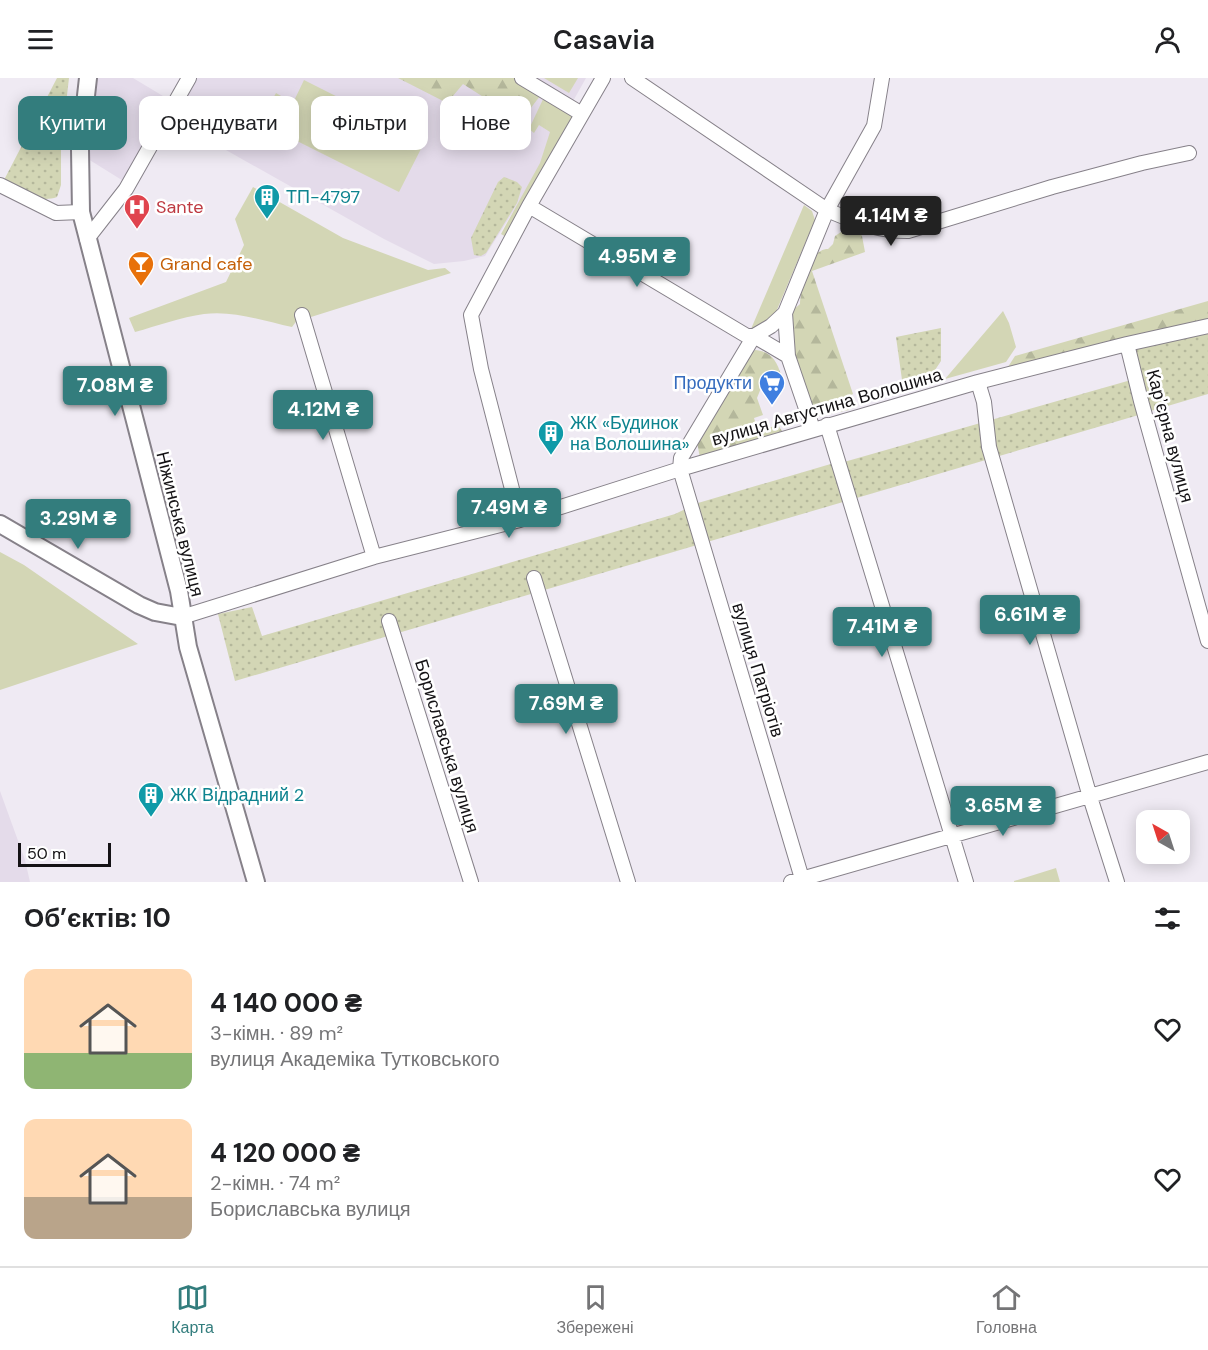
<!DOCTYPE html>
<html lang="uk">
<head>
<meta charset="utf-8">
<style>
	body { margin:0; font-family:"DM Sans",sans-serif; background:#f6f6f6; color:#202124; height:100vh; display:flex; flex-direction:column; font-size:22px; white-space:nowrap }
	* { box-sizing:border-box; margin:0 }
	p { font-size:20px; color:#757577 }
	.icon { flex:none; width:33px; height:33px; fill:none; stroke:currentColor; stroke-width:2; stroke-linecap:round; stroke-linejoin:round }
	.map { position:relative; height:804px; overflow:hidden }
	.details { display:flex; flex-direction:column; background:#fff; flex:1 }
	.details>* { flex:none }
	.banner { position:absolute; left:18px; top:18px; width:600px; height:54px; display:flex; gap:12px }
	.needle { width:39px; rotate:321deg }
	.buttons { position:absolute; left:1136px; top:732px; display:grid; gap:12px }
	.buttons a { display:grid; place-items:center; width:54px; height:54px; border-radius:12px; background:#fff; box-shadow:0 3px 15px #0003; font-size:30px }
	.scale { position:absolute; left:18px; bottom:15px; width:93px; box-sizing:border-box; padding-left:6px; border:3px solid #141215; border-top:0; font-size:16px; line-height:21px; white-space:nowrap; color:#141215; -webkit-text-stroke:4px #fff; paint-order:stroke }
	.price { position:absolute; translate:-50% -51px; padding:0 14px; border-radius:6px; background:#337d7d; color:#fff; font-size:20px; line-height:39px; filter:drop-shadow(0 2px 3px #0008) }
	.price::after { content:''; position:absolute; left:50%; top:36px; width:18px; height:14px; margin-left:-9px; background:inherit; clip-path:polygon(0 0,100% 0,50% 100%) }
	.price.on { background:#222; color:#fff }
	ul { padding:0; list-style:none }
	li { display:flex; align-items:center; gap:18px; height:150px; padding:0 24px }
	li span { display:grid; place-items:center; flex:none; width:168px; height:120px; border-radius:12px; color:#555 }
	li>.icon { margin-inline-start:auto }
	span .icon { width:72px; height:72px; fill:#fffc; stroke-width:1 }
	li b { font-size:26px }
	h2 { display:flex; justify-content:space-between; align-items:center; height:72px; padding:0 24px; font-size:26px }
	.pill { padding:0 21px; border-radius:12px; background:#fff; box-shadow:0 3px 15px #0003; font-size:21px; line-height:54px }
	.pill.on { background:#337d7d; color:#fff }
	header { display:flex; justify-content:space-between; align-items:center; height:78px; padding:0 24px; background:#fff; font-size:27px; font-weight:600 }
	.menu { display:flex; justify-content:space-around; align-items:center; height:84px; border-top:2px solid #e0e0e0; background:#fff; font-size:16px; color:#757577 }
	.menu a { display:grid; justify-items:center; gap:3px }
	.menu .on { color:#337d7d }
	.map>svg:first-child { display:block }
	.built { fill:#e4dbea }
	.grass { fill:#d3d6b5 }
	.forest { fill:url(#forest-firs) }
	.park { fill:url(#park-dots) }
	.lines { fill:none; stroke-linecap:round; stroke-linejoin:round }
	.minor-casing { stroke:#868189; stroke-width:16 }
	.major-casing { stroke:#868189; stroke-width:20 }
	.minor { stroke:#fff; stroke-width:14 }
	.major { stroke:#fff; stroke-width:16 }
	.labels { text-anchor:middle; stroke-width:5; stroke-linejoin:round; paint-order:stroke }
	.culture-label { font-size:18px; fill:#0d838f; stroke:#fff; text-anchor:start }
	.health-label { font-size:18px; fill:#be3a42; stroke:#fff; text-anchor:start }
	.food-label { font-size:18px; fill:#c56008; stroke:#fff; text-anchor:start }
	.shop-label { font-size:18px; fill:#366cbe; stroke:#fff; text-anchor:end }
	.street-label { font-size:18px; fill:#141215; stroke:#fff }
</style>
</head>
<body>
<header><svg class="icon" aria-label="menu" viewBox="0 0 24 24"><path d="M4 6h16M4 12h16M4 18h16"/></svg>Casavia<svg class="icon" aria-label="person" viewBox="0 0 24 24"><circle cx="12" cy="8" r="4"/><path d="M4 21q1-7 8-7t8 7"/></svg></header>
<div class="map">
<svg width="1208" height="804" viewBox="0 0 1208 804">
	<defs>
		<pattern id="forest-firs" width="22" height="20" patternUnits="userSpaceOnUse" patternTransform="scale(1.5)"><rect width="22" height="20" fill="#d3d6b5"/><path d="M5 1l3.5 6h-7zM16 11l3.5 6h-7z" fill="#b4b79b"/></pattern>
		<pattern id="park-dots" width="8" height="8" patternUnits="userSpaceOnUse" patternTransform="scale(1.5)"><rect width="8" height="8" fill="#d3d6b5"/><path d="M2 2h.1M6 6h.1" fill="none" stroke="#b4b79b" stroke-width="1.8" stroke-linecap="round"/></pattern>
	</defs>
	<rect width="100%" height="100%" fill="#efeaf3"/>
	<path class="built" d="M97,0H133L173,24L125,104L88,81L92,23Z
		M193,0H586L572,25L580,28L485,178L464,183L434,186L384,161L171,41Z
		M0,713L25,782L30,804H0Z"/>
	<path class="grass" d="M544,0H578L569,15Z
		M304,2L425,63L399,114L279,54Z
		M276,15L288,22L269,56L257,49Z
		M545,17L569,29L575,40L506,159L501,156L540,85L550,54L539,47L534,55L529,51Z
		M253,109L343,160L428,192L445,190L451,195L311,239L305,237L298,241L292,249C264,243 233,232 204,236C181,239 157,248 135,254L129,240L226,204L244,167L235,141Z
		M804,127L812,133L815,142L776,234L762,246L751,251Z
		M1003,233L1009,245L1016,269L1006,284L945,301Z
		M0,474L24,487L138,566L0,612Z
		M1056,790L1060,804H1014V803Z"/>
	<path class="forest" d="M398,0H529L543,14L521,43L463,6L447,25Z
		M844,152H857L862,158L865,174L812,193L853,316L845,320L849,332L818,338C803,317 779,258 793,232C795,230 798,228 800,226C801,210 808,171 828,171L833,166L835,158Z
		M1208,223V241L1006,292L1015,278Z
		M755,272C771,273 777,283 781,297L777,303L761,310L757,320L763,337L754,340L758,353L778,347L782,353L700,380L697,364L747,280Z"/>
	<path class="park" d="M57,0H69L61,69V107L57,119C37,126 21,113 4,102Z
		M504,99L517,104L522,109L517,125L486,175L481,178L474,177L471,160L498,104Z
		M1208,248V316L1144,335L1127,266Z
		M941,250V283L929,301L903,309L896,259Z
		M1131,302L1142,336L235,603L218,536L252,529L262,558L675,436L698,425L834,385L844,384Z"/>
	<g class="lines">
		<g class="minor-casing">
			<path id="minor" d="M522,0L582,36
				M632,0L827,132C855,144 878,153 908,153L1052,109L1142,85L1189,75
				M0,107L56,135L81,134
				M529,128L747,258H754L788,278
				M87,161L126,111L189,0
				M785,235L788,278L813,351
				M302,237L374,479
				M1127,266L1141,323L1208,563
				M978,304L984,324L989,369L1090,719L1117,804
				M827,347L966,804
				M520,442L481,291L471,237L529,128L603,0
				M534,500L628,804
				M182,539L374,479L520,442L680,391L978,304L1127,266L1208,248
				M389,543L471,804
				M791,804L1208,684
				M803,804L680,391L681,380L754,258L771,248L785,235L827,132L874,48L882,0"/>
		</g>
		<g class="major-casing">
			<path id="major" d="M88,0L80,71L81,134L179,513L188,569L256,804
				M0,446L139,527L155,534L182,539"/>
		</g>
		<use href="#minor" class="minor"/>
		<use href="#major" class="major"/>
	</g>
	<defs>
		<g id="building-pin" transform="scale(1.35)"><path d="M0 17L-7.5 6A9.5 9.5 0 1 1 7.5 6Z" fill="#0f9aa8" stroke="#fff"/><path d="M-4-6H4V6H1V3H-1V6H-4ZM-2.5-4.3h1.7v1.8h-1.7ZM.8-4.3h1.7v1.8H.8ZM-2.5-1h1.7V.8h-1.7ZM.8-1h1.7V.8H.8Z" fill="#fff"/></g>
		<g id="hospital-pin" transform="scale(1.35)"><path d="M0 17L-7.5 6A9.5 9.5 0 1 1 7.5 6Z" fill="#e0444e" stroke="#fff"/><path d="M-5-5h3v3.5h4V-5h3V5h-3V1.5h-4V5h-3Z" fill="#fff"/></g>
		<g id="bar-pin" transform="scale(1.35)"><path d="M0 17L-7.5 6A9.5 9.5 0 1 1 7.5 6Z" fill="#e8710a" stroke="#fff"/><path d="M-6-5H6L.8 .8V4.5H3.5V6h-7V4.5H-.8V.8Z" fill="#fff"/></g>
		<g id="supermarket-pin" transform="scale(1.35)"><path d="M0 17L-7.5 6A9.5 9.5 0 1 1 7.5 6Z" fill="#3f7fe0" stroke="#fff"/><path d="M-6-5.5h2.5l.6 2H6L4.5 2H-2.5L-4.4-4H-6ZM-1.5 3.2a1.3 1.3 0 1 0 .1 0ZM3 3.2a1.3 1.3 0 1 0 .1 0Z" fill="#fff"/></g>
	</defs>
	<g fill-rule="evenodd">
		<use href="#building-pin" x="267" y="119"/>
		<use href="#hospital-pin" x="137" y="129"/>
		<use href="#bar-pin" x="141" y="186"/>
		<use href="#supermarket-pin" x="772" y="305"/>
		<use href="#building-pin" x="551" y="355"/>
		<use href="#building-pin" x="151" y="717"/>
	</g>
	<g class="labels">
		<g class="culture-label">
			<text x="286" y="125">ТП-4797</text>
			<text x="570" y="351">ЖК «Будинок<tspan x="570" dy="21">на Волошина»</tspan></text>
			<text x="170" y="723">ЖК Відрадний 2</text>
		</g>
		<g class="health-label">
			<text x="156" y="135">Sante</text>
		</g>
		<g class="food-label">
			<text x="160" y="192">Grand cafe</text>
		</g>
		<g class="shop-label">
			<text x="752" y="311">Продукти</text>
		</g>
		<g class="street-label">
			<text transform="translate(827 329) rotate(-16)" y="6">вулиця Августина Волошина</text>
			<text transform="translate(1170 358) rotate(75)" y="6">Карʼєрна вулиця</text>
			<text transform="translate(180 446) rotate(76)" y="6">Ніжинська вулиця</text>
			<text transform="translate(758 592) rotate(73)" y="6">вулиця Патріотів</text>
			<text transform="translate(447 668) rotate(73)" y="6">Бориславська вулиця</text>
		</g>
	</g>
</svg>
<div class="buttons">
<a><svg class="needle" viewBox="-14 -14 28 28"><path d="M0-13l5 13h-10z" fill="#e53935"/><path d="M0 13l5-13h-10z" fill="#757577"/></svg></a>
</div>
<div class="scale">50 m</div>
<b class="price on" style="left:891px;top:169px">4.14M ₴</b>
<b class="price" style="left:637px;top:210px">4.95M ₴</b>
<b class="price" style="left:115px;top:339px">7.08M ₴</b>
<b class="price" style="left:323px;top:363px">4.12M ₴</b>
<b class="price" style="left:509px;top:461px">7.49M ₴</b>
<b class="price" style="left:78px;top:472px">3.29M ₴</b>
<b class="price" style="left:1030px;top:568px">6.61M ₴</b>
<b class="price" style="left:882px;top:580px">7.41M ₴</b>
<b class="price" style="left:566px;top:657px">7.69M ₴</b>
<b class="price" style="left:1003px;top:759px">3.65M ₴</b>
<div class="banner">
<a class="pill on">Купити</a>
<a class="pill">Орендувати</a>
<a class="pill">Фільтри</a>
<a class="pill">Нове</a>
</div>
</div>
<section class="details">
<h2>Об’єктів: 10<svg class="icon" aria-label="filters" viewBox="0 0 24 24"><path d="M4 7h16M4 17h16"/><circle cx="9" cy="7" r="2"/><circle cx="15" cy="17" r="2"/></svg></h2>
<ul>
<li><span style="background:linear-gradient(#ffd9b3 70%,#8fb573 0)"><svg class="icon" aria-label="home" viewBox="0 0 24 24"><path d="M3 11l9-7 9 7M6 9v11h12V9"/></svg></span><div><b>4 140 000 ₴</b><p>3-кімн. · 89 m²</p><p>вулиця Академіка Тутковського</p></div><svg class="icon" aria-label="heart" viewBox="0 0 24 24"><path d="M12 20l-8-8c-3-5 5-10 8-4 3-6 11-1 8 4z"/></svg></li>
<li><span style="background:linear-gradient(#ffd9b3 65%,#b9a48a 0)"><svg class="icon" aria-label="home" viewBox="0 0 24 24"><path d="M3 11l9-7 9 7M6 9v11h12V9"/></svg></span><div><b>4 120 000 ₴</b><p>2-кімн. · 74 m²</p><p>Бориславська вулиця</p></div><svg class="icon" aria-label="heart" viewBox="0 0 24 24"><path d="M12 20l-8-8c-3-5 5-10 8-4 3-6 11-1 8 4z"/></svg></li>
</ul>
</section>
<nav class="menu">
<a class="on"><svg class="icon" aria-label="map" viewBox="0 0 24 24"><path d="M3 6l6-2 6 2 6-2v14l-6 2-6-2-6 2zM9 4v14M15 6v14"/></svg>Карта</a>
<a><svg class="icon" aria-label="saved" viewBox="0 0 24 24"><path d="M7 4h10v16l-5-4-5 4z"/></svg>Збережені</a>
<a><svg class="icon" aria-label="home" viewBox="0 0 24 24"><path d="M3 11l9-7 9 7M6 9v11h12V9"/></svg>Головна</a>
</nav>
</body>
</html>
